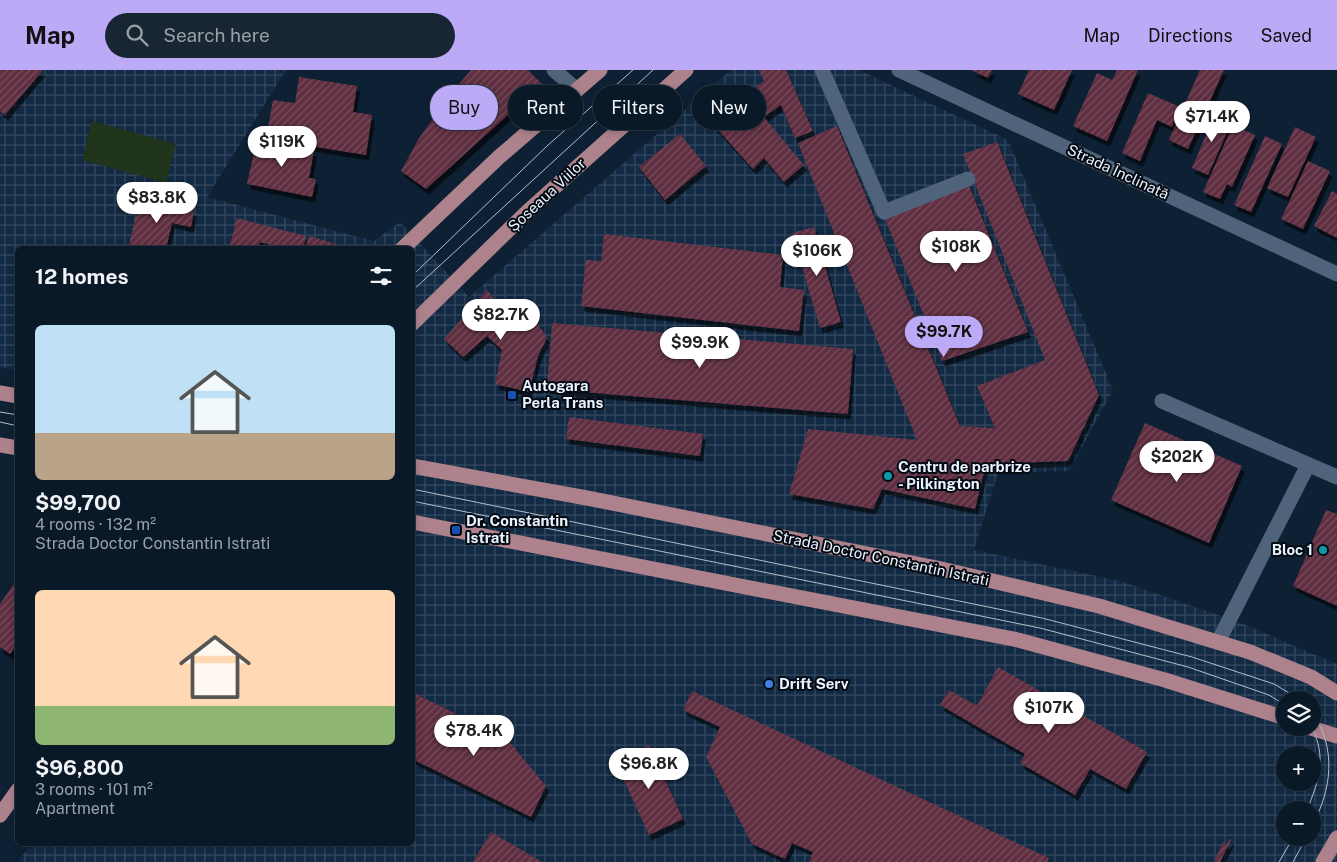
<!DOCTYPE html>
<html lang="en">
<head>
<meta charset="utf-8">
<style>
	body { margin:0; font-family:"Public Sans",sans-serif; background:#182633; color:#f1f3f6; height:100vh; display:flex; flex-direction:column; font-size:19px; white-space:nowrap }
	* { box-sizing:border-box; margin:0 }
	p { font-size:16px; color:#99a0a7 }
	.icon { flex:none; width:28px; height:28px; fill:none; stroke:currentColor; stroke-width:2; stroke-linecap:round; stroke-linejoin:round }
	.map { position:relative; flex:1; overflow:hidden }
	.details { position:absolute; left:15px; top:176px; width:400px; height:600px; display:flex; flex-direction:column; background:#0a1927; border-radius:8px; box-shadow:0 2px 8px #0003,0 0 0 1px #2a3844 }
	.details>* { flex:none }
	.top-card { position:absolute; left:430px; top:15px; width:475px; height:45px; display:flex; gap:10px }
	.controls { position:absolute; left:1276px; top:621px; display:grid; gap:10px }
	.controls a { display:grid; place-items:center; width:45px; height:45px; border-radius:50%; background:#0a1927; box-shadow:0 2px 8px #0003,0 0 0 1px #2a3844; font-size:25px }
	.price { position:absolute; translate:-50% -42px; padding:0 11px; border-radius:18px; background:#fff; color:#222; font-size:16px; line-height:32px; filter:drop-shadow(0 1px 2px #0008) }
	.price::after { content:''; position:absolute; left:50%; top:30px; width:15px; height:11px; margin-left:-8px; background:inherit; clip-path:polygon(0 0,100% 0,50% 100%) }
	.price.current { background:#bcaaf6; color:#111 }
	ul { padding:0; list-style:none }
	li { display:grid; align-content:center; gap:10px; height:265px; padding:0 20px }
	li span { display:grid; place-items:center; height:155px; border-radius:8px; color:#555 }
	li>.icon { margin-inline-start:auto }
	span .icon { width:90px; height:90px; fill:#fffc; stroke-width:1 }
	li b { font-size:21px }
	h2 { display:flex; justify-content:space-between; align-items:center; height:60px; padding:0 20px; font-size:21px }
	.pill { padding:0 18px; border-radius:22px; background:#0a1927; box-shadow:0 2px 8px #0003,0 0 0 1px #2a3844; font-size:18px; line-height:45px }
	.pill.current { background:#bcaaf6; color:#111 }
	header { display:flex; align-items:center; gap:30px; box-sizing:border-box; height:70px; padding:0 25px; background:#bcaaf6; color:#111 }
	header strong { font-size:24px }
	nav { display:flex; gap:28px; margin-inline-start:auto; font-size:18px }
	.search { width:350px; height:45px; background:#182633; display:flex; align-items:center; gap:12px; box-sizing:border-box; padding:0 18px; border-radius:28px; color:#99a0a7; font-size:19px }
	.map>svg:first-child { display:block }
	.industrial { fill:url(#industrial-grid); fill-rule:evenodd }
	.park { fill:#20351b }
	.building { fill:url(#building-hatch); filter:url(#shadow) }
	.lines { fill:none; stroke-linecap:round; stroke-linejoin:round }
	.minor { stroke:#4f647b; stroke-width:15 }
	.major { stroke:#ad828c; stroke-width:15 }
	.tram { stroke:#b3becb; stroke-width:1 }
	.transit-dot { fill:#1a4fb4; stroke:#040a12; stroke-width:2 }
	.culture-dot { fill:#0f9aa8; stroke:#040a12; stroke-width:2 }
	.shop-dot { fill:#3f7fe0; stroke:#040a12; stroke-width:2 }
	.labels { text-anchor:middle; stroke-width:4; stroke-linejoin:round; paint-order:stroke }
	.street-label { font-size:15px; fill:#eaf3fe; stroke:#040a12 }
	.poi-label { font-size:15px; font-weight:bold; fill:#eaf3fe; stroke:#040a12; text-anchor:start }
</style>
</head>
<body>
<header>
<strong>Map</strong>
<div class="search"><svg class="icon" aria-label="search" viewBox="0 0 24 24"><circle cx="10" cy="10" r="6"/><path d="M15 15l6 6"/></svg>Search here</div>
<nav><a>Map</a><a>Directions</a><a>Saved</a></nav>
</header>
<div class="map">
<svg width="1337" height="792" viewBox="0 0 1337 792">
	<defs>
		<pattern id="industrial-grid" width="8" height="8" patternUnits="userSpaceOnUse" patternTransform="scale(1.25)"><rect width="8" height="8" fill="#122a43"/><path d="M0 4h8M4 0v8" fill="none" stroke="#35495f"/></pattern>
		<pattern id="building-hatch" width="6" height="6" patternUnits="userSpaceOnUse" patternTransform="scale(1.25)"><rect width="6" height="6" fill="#5f2e40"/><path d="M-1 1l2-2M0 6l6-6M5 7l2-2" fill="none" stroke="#764d5d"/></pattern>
		<filter id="shadow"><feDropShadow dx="3" dy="5.5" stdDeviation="0" flood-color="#0009"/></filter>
	</defs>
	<rect width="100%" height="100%" fill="#0e2134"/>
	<path class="industrial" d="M0,0H286L207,127L374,171L400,152L469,227L731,0H859L1008,70L1113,320L1069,401L998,403L974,480L1120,511L1241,553L1337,594V792H18L31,774H412V179H18L17,301L0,297ZM1285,630H1312V658H1285ZM1285,685H1312V712H1285ZM1285,740H1312V768H1285Z"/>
	<path class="park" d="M92,51L176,74L166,113L82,90Z"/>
	<path class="building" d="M0,0H43L5,45L0,41Z
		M471,0H528L542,14L426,119L401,101L418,70L448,27Z
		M759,0H786L813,61L795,68L781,35L764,47L804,95L784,112L764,88L753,99L712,53L764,11Z
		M971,0H992L988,8Z
		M1029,0H1072L1054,40L1018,24Z
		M1117,0H1138L1107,71L1073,56L1097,3L1112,10Z
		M1200,0H1224L1188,79L1169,70Z
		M299,7L357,16L353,42L372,45L366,85L266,69L273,30L295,33Z
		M1148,23L1180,37L1172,57L1157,50L1140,91L1122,83Z
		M1216,41L1233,49L1208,105L1192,98Z
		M1233,55L1255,65L1232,117L1227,114L1220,129L1203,122Z
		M837,56L960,356L995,358L977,316L1045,290L963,84L997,72L1099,325L1068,391L986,394L975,439L882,419L873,439L789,424L808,359L917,370L798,73Z
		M1295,57L1316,67L1288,127L1267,118Z
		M680,64L706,96L665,130L639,97Z
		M1265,66L1282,74L1251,142L1234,135Z
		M257,69L314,81L309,108L316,109L312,127L247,114Z
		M1308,91L1330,101L1303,159L1281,149Z
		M968,113L1028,262L942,291L884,146Z
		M1332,121L1337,124V168L1314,156Z
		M140,128L194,141L191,157L172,153L166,179H128Z
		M237,148L306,166L303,179H285L260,172L258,179H244L230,175Z
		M814,157L841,252L820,258L792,163Z
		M604,164L783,185L780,217L804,220L799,261L581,236L586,190L601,191Z
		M309,166L350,178V179H305Z
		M487,220L517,258L534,248L547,268L538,286L529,322L495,314L502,280L487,266L463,287L444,269Z
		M552,253L853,279L848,344L547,319Z
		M569,347L703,364L700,386L566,369Z
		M1145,353L1242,396L1209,473L1111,430Z
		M1326,440L1337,444V536L1293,516Z
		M18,508V572L10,584L0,577V534Z
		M998,597L1147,682L1126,719L1090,699L1075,725L1020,693L1025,684L940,635L949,620L977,636Z
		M692,621L1049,788L1047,792H809L813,782L792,773L785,789L752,774L706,687L720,657L683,640Z
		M414,623L507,669L546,716L531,747L412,689Z
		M649,675L683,749L649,765L615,691Z
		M491,762L542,792H473Z
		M1229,769L1231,770L1220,792H1214L1223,772L1227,774Z"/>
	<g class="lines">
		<path class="minor" d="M554,0L577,20
			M822,0L884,142L968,109
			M899,0L1337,204
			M1162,331L1337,407
			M1218,572L1308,395"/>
		<path class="major" d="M402,179L499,87L600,0
			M412,254L528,141L686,0
			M0,323L18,326
			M0,375L18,378
			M412,396L587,428L937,498L1099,536L1250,582L1311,607L1337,623
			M412,452L1018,570L1165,610L1285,648
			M1311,658L1337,666
			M0,745L18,720
			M1323,792L1337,768"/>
		<path class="tram" d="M412,206L547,76L633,0
			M412,221L653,0
			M0,342L18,345
			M0,352L18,356
			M412,419L1042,548L1192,587L1274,614L1301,630
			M412,431L1040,558L1188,597L1269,625L1285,635
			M1312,642C1337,678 1332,719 1312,756
			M1307,740C1319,710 1327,689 1312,657
			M1279,792L1293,768
			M1293,792L1306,768"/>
	</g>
	<g class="transit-dot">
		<rect x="507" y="320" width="10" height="10" rx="2.5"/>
		<rect x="451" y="455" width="10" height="10" rx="2.5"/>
	</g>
	<g class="culture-dot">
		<circle cx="888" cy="406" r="5"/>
		<circle cx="1323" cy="480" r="5"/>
	</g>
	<circle class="shop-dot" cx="769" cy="614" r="5"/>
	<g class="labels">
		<g class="street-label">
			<text transform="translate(1118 102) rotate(25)" y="5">Strada Înclinată</text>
			<text transform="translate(547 125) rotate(-43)" y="5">Șoseaua Viilor</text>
			<text transform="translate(881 488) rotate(12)" y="5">Strada Doctor Constantin Istrati</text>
		</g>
		<g class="poi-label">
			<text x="522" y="321">Autogara<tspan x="522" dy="17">Perla Trans</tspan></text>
			<text x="898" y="402">Centru de parbrize<tspan x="898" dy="17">- Pilkington</tspan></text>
			<text x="466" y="456">Dr. Constantin<tspan x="466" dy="17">Istrati</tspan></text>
			<text x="1313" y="485" text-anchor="end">Bloc 1</text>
			<text x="779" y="619">Drift Serv</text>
		</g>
	</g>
</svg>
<div class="controls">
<a><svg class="icon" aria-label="layers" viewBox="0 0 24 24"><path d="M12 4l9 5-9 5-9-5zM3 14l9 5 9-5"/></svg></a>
<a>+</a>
<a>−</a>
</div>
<b class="price" style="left:1212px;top:73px">$71.4K</b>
<b class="price" style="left:282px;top:98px">$119K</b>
<b class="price" style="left:157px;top:154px">$83.8K</b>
<b class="price" style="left:956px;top:203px">$108K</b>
<b class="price" style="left:817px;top:207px">$106K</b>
<b class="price" style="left:501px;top:271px">$82.7K</b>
<b class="price current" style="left:944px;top:288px">$99.7K</b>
<b class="price" style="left:700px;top:299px">$99.9K</b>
<b class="price" style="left:1177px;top:413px">$202K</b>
<b class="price" style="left:1049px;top:664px">$107K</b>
<b class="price" style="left:474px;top:687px">$78.4K</b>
<b class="price" style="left:649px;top:720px">$96.8K</b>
<div class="top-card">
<a class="pill current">Buy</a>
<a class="pill">Rent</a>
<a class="pill">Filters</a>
<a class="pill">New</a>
</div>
<section class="details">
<h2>12 homes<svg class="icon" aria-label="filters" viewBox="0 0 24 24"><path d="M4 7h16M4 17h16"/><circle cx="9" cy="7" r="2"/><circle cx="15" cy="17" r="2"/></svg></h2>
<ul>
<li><span style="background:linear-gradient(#bfe0f5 70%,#b9a48a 0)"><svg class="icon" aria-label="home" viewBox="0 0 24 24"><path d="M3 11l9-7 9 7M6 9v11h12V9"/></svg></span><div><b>$99,700</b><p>4 rooms · 132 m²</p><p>Strada Doctor Constantin Istrati</p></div></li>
<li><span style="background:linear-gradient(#ffd9b3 75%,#8fb573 0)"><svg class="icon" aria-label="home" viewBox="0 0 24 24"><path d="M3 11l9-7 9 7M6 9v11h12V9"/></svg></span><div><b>$96,800</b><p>3 rooms · 101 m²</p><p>Apartment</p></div></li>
</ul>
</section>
</div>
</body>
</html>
